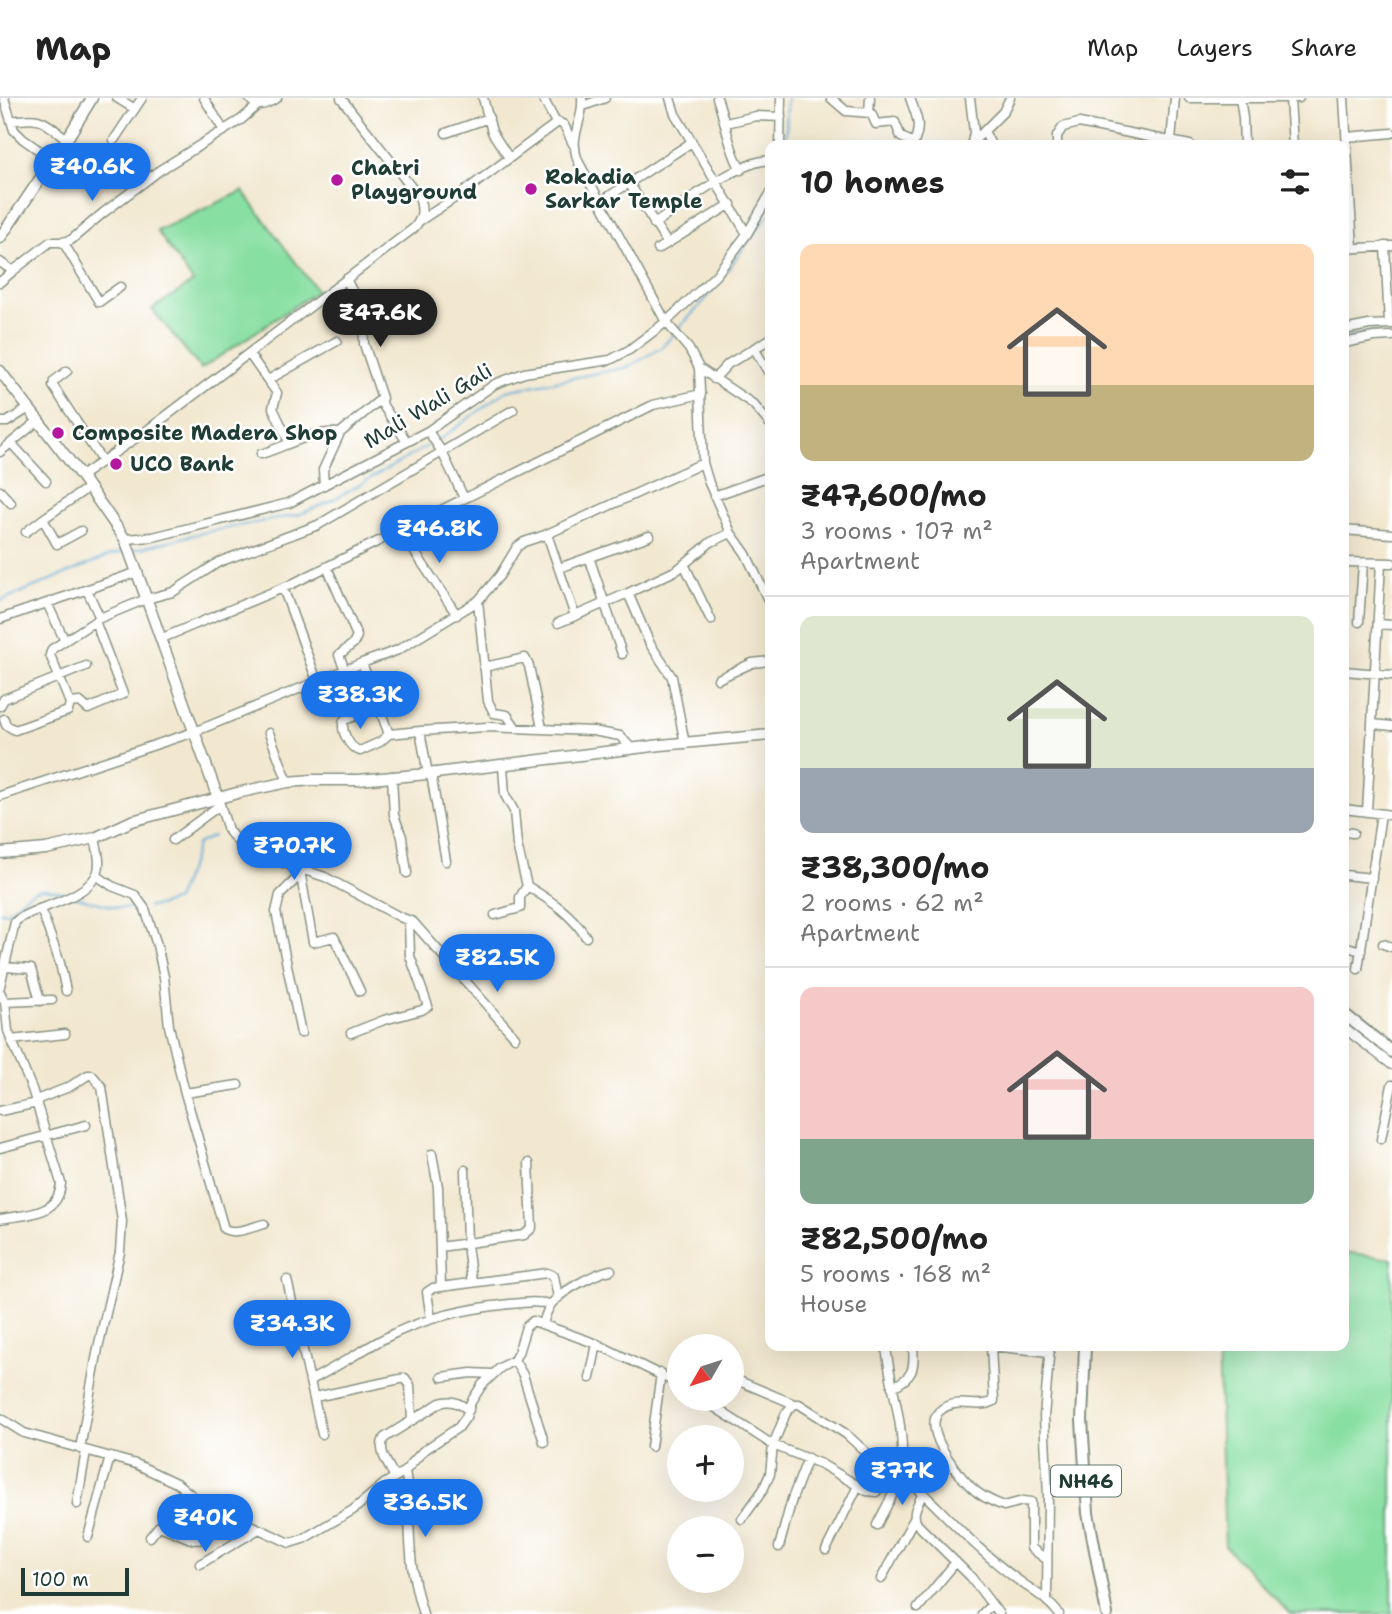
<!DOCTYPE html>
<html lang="en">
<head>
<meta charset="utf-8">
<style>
	body { margin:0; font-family:"Shantell Sans",sans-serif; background:#f6f6f6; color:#222; height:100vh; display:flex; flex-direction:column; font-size:26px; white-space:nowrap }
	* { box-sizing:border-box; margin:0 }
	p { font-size:23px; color:#767676 }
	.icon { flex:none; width:38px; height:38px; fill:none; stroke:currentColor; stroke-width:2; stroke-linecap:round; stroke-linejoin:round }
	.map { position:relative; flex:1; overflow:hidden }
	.side { position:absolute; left:765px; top:42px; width:584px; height:1211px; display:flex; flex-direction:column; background:#fff; border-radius:14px; box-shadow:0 7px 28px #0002 }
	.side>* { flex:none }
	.needle { width:46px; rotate:231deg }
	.fabs { position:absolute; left:667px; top:1236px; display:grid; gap:14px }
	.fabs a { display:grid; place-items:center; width:77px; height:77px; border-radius:50%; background:#fff; box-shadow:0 7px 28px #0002; font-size:35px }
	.scale { position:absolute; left:21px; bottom:18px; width:108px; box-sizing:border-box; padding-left:7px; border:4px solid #1f3d34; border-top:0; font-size:19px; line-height:24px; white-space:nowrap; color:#1f3d34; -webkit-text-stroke:5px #fff; paint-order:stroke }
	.price { position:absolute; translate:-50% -60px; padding:0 16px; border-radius:24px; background:#1a73e8; color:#fff; font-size:23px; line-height:46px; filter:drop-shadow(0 2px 4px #0008) }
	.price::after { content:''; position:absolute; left:50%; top:42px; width:21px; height:16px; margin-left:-10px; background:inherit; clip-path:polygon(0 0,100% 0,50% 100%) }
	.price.selected { background:#222; color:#fff }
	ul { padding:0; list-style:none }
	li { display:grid; align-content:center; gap:14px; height:371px; padding:0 35px }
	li+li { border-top:2px solid #e0e0e0 }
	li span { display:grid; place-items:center; height:217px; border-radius:14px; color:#555 }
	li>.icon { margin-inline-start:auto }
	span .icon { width:126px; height:126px; fill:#fffc; stroke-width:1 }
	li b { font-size:30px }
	h2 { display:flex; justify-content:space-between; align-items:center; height:84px; padding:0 35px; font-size:30px }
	header { display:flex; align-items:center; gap:42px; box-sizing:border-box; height:98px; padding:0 35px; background:#fff; border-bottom:2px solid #e0e0e0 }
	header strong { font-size:33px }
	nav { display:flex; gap:38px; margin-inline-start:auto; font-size:24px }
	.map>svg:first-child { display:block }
	.green { fill:#88dfa2; stroke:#548e6b; stroke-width:2 }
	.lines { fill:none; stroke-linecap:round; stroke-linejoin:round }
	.stream { stroke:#60abd8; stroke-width:2 }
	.minor-casing { stroke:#889282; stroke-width:11 }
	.major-casing { stroke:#889282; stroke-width:13 }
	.highway-casing { stroke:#889282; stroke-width:14 }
	.minor { stroke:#fff; stroke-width:8 }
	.major { stroke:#fff; stroke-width:10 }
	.highway { stroke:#fff; stroke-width:10 }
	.poi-dot { fill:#b5179e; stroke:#fff; stroke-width:2.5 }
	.labels { text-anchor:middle; stroke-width:5; stroke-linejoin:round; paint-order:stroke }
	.shield { fill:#fff; stroke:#627771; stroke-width:2 }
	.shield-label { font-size:19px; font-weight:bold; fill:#1f3d34 }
	.poi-label { font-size:21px; font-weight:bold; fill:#1f3d34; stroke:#fff; text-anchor:start }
	.street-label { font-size:21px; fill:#1f3d34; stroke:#fff }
</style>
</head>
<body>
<header>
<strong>Map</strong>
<nav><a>Map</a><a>Layers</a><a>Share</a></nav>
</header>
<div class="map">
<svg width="1392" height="1516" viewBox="0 0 1392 1516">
	<rect width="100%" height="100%" fill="#fff"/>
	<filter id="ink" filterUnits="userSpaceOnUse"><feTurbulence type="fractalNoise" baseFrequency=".0143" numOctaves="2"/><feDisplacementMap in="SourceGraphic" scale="14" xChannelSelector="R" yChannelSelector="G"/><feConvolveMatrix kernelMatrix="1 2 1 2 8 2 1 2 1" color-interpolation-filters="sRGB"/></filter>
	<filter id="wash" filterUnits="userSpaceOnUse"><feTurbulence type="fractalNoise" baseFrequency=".00686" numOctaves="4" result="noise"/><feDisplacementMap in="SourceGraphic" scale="28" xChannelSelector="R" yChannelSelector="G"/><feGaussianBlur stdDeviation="1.57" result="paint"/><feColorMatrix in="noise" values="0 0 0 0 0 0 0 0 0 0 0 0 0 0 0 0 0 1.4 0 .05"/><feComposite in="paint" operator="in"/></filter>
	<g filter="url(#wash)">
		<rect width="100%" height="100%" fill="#f2e8d0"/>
		<path class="green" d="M243,93L317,193L201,271L152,211L193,184L157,133Z
			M1344,1154L1392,1161V1516H1290L1225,1448L1218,1248H1344Z"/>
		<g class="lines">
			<path class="stream" d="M786,47L787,0
				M677,232L705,202L770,115
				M1344,240L1381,232L1392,233
				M439,342L506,293L628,269L661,250L674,236
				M133,452L201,435L298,417L329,404L431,346
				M0,503L109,458L124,454
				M76,799L119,810L139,809
				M148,809L158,808L176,802L192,764L197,746L213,738
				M0,814H7C32,795 32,784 67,796"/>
		</g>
	</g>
	<g filter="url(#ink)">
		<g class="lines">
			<g class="minor-casing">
				<path id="minor" d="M4,0L14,32L23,41L53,62
					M117,0L135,11
					M204,0L224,33
					M249,0C258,12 266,6 277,0
					M483,0L492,34L509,60
					M543,0L556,25
					M582,0C584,25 568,36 578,63L666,224L689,251L699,270L703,365L709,385L731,435L746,456L770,506
					M670,0L675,16L692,44
					M717,0C726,24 728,49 741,72
					M831,0L846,13L871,15L876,26L895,24L901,39L914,45
					M910,0C917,20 922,27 913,47
					M970,0L974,34L972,45
					M1189,0H1299
					M1240,0L1243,20L1244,47
					M1344,0L1353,150
					M1290,1L1293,47
					M583,8L605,0
					M869,14L870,0
					M11,23C43,18 43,23 67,41
					M726,25L756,18L781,19
					M984,33L991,47
					M446,35L489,20
					M1347,39L1392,35
					M114,42L142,0
					M1171,43L1175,0
					M972,45L1003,14L1010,0
					M780,47L781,0
					M1057,47V38L1063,29L1079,25L1190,47
					M629,85L667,145
					M600,104L692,44L747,136
					M421,122L461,96L558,24L564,27L573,46
					M654,126C683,107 735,64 770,62
					M1385,148L1389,226
					M658,151L731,106
					M1344,151L1392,148
					M0,164L13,173L50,144H63
					M0,184L13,173
					M120,189L99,204L63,144L71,142L103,115L160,72L242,21L258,7
					M1344,232L1369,227L1392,226
					M1344,245L1374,239L1392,238
					M754,250L770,277
					M249,256L277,295L273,310L289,344
					M699,270L753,306L770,326
					M67,273L54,283L53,288L102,363
					M714,281L728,266L770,241
					M268,282L337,243
					M380,303L407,344
					M0,324H7L29,310
					M11,345L46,383
					M0,354L39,322
					M261,356C288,348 310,332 340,335
					M81,378L149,331L414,130C423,120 423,111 419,99L341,0
					M324,387L323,372L340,335L382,300L364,246L363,214L346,181
					M0,393L11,405
					M714,398L770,378
					M464,400L442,354L513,312
					M400,432L457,517
					M1344,432L1392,436
					M81,433L57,446L43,421L89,389
					M26,434L43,421
					M547,436L575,518L628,495L650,546L672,579L685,646
					M125,441L153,439L289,405L428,333L495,286L524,275L610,262L629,252L666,224L716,177L747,136L770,96
					M589,459L622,556
					M1344,464L1392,465
					M684,466L711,522
					M327,469L357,538L354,545L339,557L345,572
					M559,470L649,438
					M283,490L317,583
					M87,492L100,520
					M628,495L677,472L711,444L731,435
					M478,503L488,603L494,615L507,617L516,630
					M47,505L64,541
					M0,521L138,474
					M95,523L123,596L88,611L80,604L70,605L50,557L52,551L100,520L146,501L173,494L219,464L318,427L442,354L428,333
					M1359,524L1363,465
					M558,525L575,518
					M1378,526L1392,527
					M160,541L292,486L653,307L701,296
					M362,565L389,636L420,633
					M484,569L525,560L529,568L542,630
					M1344,573L1392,577
					M718,581L752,565L770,563
					M0,608L4,601L86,568
					M377,610L344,622C340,632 349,650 360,653L380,644L389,636
					M4,621L6,627L15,632L68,613L70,605
					M1373,626L1392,628
					M269,635L288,684
					M503,668L505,697L514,713L517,747L527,788C551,803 571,815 586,839
					M428,676L420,633L487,629L593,633L620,638L632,651
					M431,676L446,763
					M392,678L394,717L402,739L407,775
					M0,698L194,634L362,565L398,552L478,503L500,477L517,449L524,444L545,437L703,365
					M218,700L228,732L237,743L281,764L325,779L400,819L413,824L515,939
					M1344,711L1392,717
					M1367,713L1381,465
					M1344,734L1353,735
					M173,742L220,707
					M300,773L313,844L334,839L360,893
					M301,776L280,797L276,814L301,935
					M96,777L112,788L135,797L145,811L157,847L164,879L169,928L185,995L224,1131C236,1137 252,1129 264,1126
					M1344,777L1372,780
					M41,811L60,865L66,893
					M495,817L520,810V799L527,788
					M1383,846L1392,849
					M1344,848L1361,853
					M5,869L31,871L40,903
					M1358,871L1381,716
					M0,888L15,824C22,817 31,815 39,811C57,805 92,793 98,773C101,762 97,751 95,740
					M0,894L5,904L8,933L32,991L61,1085C59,1118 27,1116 0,1121
					M5,904L52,902
					M1344,930L1392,967
					M351,935L384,922L422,912L428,908L410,858L409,823
					M11,942L65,936
					M185,995L238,987
					M36,1002L69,989L88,977H92L102,989L122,1123L120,1154L98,1250L80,1351
					M0,1013L37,1005
					M1381,1041L1392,987
					M0,1050L86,1027
					M432,1056L438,1089L441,1189
					M465,1072L467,1147L472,1185
					M440,1149L524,1137L532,1130L529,1065
					M287,1182L322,1336
					M431,1221L427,1194L433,1190L547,1175L554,1178L558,1200
					M543,1226C545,1219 547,1211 552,1205C562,1193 595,1175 611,1172
					M990,1248L1049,1254
					M991,1249L994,1303C979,1312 958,1299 942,1311C918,1328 958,1376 971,1389C979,1397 993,1404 1004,1408L1023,1403L1031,1404V1450L1046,1461
					M514,1262L523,1277L544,1344
					M442,1279L471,1275L492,1276
					M590,1280L597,1246
					M732,1280L794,1306
					M311,1282C337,1269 360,1253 385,1240C419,1222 456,1213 493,1208C513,1206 531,1202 551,1206
					M892,1289C913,1280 915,1271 913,1248
					M315,1299L405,1280L410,1287L412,1322
					M700,1300L773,1347L821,1366L867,1393L876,1394L890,1376C904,1376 920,1392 930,1402C958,1430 986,1459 1018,1482C1033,1493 1047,1500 1059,1516
					M0,1320L24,1335L136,1366L178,1386L195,1400L217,1412L290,1445L303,1441L353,1412L384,1386L405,1373L423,1353L459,1329L466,1319L471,1304L482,1287L500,1270L514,1262L518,1255L526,1229L533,1223L597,1246L679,1286
					M651,1349L661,1275
					M405,1373C411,1402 408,1428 411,1456C412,1477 417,1496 423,1516
					M395,1379C389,1368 377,1353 384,1340L440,1305C451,1301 459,1305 469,1312
					M923,1395C918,1406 911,1415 917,1426L971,1479L999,1516
					M77,1406L86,1353
					M742,1421L763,1392L770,1376L773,1347L786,1315L794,1306H799L846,1336L890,1376
					M877,1427C884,1412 896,1394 900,1377C908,1335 890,1290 886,1248
					M88,1439L110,1359
					M150,1439L159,1428C200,1442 193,1454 230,1419
					M779,1449L792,1401L808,1360
					M826,1452L858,1388
					M200,1466L257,1432
					M881,1481L914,1421
					M1047,1502L1048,1398L1044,1319L1050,1248
					M918,1510L956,1464
					M982,1516L991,1507"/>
			</g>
			<g class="major-casing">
				<path id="major" d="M0,140L67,41L92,0
					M0,273L81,378L125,441L218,700
					M0,755L46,751L95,740L132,723L241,694L288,684L313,682H358L428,676L661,647L770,637"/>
			</g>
			<g class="highway-casing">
				<path id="highway" d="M1344,916L1392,954
					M1085,1248L1082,1322L1088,1415L1107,1516"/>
			</g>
			<use href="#minor" class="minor"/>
			<use href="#major" class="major"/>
			<use href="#highway" class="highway"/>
		</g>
	</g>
	<g class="poi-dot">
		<circle cx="337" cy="82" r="7"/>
		<circle cx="531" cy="91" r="7"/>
		<circle cx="58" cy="335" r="7"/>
		<circle cx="116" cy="366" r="7"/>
	</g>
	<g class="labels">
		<rect class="shield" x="1051" y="1367.5" width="70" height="31" rx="5"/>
		<g class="shield-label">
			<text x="1086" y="1390">NH46</text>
		</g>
		<g class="poi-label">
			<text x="351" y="77">Chatri<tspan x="351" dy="24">Playground</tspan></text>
			<text x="545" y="86">Rokadia<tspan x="545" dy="24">Sarkar Temple</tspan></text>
			<text x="72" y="342">Composite Madera Shop</text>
			<text x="130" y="373">UCO Bank</text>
		</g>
		<g class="street-label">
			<text transform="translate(428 308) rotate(-31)" y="7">Mali Wali Gali</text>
		</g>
	</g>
</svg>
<div class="fabs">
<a><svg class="needle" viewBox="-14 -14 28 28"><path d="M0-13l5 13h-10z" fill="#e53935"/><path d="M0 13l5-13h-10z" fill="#767676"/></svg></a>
<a>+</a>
<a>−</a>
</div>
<div class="scale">100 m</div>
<b class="price" style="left:92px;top:105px">₹40.6K</b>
<b class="price selected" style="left:380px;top:251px">₹47.6K</b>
<b class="price" style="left:439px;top:467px">₹46.8K</b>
<b class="price" style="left:360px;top:633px">₹38.3K</b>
<b class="price" style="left:294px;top:784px">₹70.7K</b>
<b class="price" style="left:497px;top:896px">₹82.5K</b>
<b class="price" style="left:292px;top:1262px">₹34.3K</b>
<b class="price" style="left:902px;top:1409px">₹77K</b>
<b class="price" style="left:425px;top:1441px">₹36.5K</b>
<b class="price" style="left:205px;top:1456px">₹40K</b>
<section class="side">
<h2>10 homes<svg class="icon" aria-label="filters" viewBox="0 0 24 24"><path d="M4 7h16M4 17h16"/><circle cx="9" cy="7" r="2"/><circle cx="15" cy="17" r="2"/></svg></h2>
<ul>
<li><span style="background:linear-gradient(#ffd9b3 65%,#c2b280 0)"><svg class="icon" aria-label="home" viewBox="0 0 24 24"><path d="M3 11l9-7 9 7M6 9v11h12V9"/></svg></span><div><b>₹47,600/mo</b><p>3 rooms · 107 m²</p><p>Apartment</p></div></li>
<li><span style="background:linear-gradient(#dfe7d0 70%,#9aa5b1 0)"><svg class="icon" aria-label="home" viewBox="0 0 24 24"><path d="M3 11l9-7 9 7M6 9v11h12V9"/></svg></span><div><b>₹38,300/mo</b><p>2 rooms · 62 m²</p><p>Apartment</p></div></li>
<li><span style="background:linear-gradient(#f6c9c9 70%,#7fa58c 0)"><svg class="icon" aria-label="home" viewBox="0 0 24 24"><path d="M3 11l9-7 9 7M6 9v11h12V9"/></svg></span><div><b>₹82,500/mo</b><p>5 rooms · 168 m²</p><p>House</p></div></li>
</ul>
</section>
</div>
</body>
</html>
